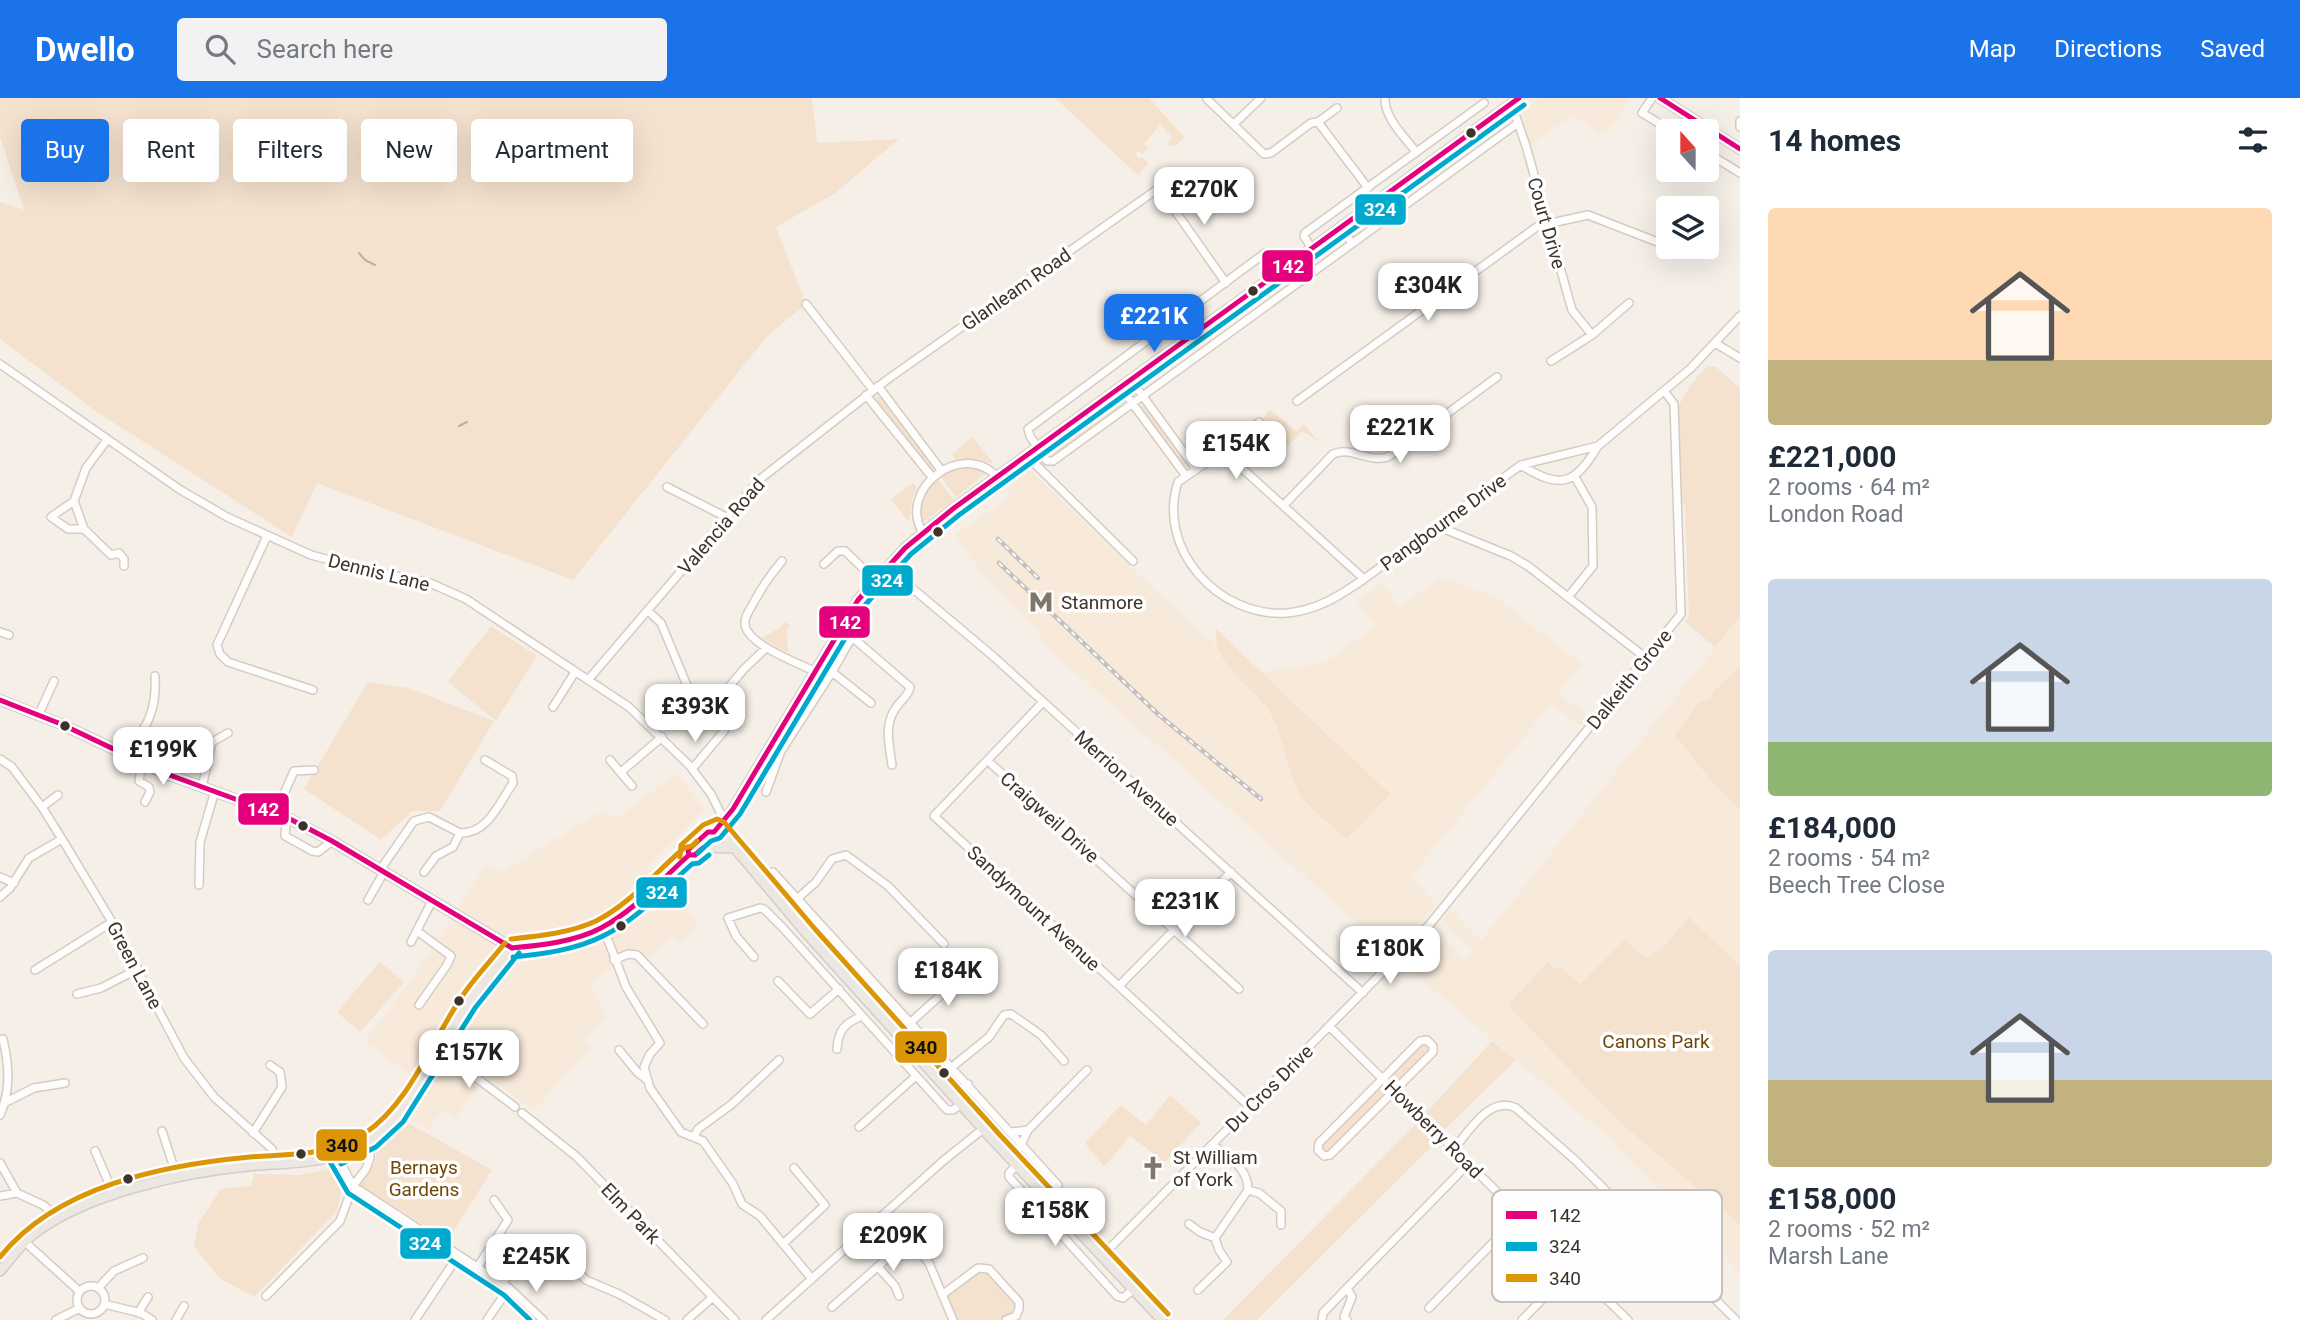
<!DOCTYPE html>
<html lang="en">
<head>
<meta charset="utf-8">
<style>
	body { margin:0; font-family:Roboto,sans-serif; background:#f2f2f3; color:#1f2937; height:100vh; display:flex; flex-direction:column; font-size:26px; white-space:nowrap }
	* { box-sizing:border-box; margin:0 }
	p { font-size:23px; color:#747a83 }
	.icon { flex:none; width:38px; height:38px; fill:none; stroke:currentColor; stroke-width:2; stroke-linecap:round; stroke-linejoin:round }
	.map { position:relative; flex:1; overflow:hidden }
	.side { display:flex; flex-direction:column; background:#fff; width:560px }
	.side>* { flex:none }
	.hud { position:absolute; left:21px; top:21px; width:665px; height:63px; display:flex; gap:14px }
	.needle { width:46px; rotate:339deg }
	.buttons { position:absolute; left:1656px; top:21px; display:grid; gap:14px }
	.buttons a { display:grid; place-items:center; width:63px; height:63px; border-radius:7px; background:#fff; box-shadow:0 7px 28px #0002; font-size:35px }
	.price { position:absolute; translate:-50% -60px; padding:0 16px; border-radius:14px; background:#fff; color:#222; font-size:23px; line-height:46px; filter:drop-shadow(0 2px 4px #0008) }
	.price::after { content:''; position:absolute; left:50%; top:42px; width:21px; height:16px; margin-left:-10px; background:inherit; clip-path:polygon(0 0,100% 0,50% 100%) }
	.price.on { background:#1a73e8; color:#fff }
	ul { padding:0; list-style:none }
	li { display:grid; align-content:center; gap:14px; height:371px; padding:0 28px }
	li span { display:grid; place-items:center; height:217px; border-radius:7px; color:#555 }
	li>.icon { margin-inline-start:auto }
	span .icon { width:126px; height:126px; fill:#fffc; stroke-width:1 }
	li b { font-size:30px }
	h2 { display:flex; justify-content:space-between; align-items:center; height:84px; padding:0 28px; font-size:30px }
	.chip { padding:0 24px; border-radius:7px; background:#fff; box-shadow:0 7px 28px #0002; font-size:24px; line-height:63px }
	.chip.on { background:#1a73e8; color:#fff }
	header { display:flex; align-items:center; gap:42px; box-sizing:border-box; height:98px; padding:0 35px; background:#1a73e8; color:#fff }
	header strong { font-size:33px }
	nav { display:flex; gap:38px; margin-inline-start:auto; font-size:24px }
	.search { width:490px; height:63px; background:#f2f2f3; display:flex; align-items:center; gap:18px; box-sizing:border-box; padding:0 24px; border-radius:7px; color:#747a83; font-size:26px }
	main { display:flex; flex:1; min-height:0 }
	.map>svg:first-child { display:block }
	.built { fill:#f8eadb }
	.green { fill:#f4e2ce }
	.lines { fill:none; stroke-linecap:round; stroke-linejoin:round }
	.stream { stroke:#c6ae94; stroke-width:2 }
	.minor-casing { stroke:#d4ccc4; stroke-width:10 }
	.major-casing { stroke:#d1cdc8; stroke-width:12 }
	.minor { stroke:#fefdfc; stroke-width:7 }
	.major { stroke:#ece7e1; stroke-width:9 }
	.rail-casing { stroke:#c3c1be; stroke-width:4.5 }
	.rail { stroke:#fefefe; stroke-width:2; stroke-dasharray:5; stroke-linecap:butt }
	.bus-1-casing { stroke:#fefefe; stroke-width:10 }
	.bus-2-casing { stroke:#fefefe; stroke-width:10 }
	.bus-3-casing { stroke:#fefefe; stroke-width:10 }
	.bus-1 { stroke:#e5007d; stroke-width:5 }
	.bus-2 { stroke:#00a9ce; stroke-width:5 }
	.bus-3 { stroke:#db9506; stroke-width:5 }
	.bus-dot { fill:#3e3328; stroke:#fefefe; stroke-width:2.5 }
	.labels { text-anchor:middle; stroke-width:7; stroke-linejoin:round; paint-order:stroke }
	.street-label { font-size:19px; fill:#3e3328; stroke:#fefefe }
	.poi-label { font-size:19px; fill:#3e3328; stroke:#fefefe; text-anchor:start }
	.park-label { font-size:19px; fill:#714609; stroke:#fefefe }
	.key { fill:#fefefe; stroke:#c4c1be; stroke-width:2 }
	.key-label { font-size:19px; fill:#3e3328 }
	.line-badge { stroke:#fefefe; stroke-width:2.5 }
	.badge-label { font-size:19px; text-anchor:middle; font-weight:bold; fill:#fff }
	.pale-badge-label { font-size:19px; text-anchor:middle; font-weight:bold; fill:#111 }
</style>
</head>
<body>
<header>
<strong>Dwello</strong>
<div class="search"><svg class="icon" aria-label="search" viewBox="0 0 24 24"><circle cx="10" cy="10" r="6"/><path d="M15 15l6 6"/></svg>Search here</div>
<nav><a>Map</a><a>Directions</a><a>Saved</a></nav>
</header>
<main>
<div class="map">
<svg width="1740" height="1222" viewBox="0 0 1740 1222">
	<rect width="100%" height="100%" fill="#f5efe8"/>
	<path class="built" d="M1540,0H1630L1605,38L1573,17L1530,47L1522,18L1523,13Z
		M1025,367L1196,531L1214,544L1230,570L1265,607L1278,633L1301,699L1347,741L1389,695L1262,574L1324,565L1375,528L1357,504L1382,485L1400,509L1441,479L1495,499L1582,566L1558,595L1589,618L1581,628L1551,606L1411,779L1436,806L1392,856L1049,551L1035,530L980,473L955,436L1006,402L1009,395V378Z
		M1740,518V868L1689,819L1662,850L1646,860L1625,841L1580,886L1560,870L1508,907L1615,1020L1740,1127V1175L1603,1035L1403,866L1435,831L1465,862L1473,852L1442,823L1451,812L1481,843Z
		M676,675L706,711L648,769L698,826L680,845L671,839L644,868L635,860L622,862L591,886L606,920L583,941L592,951L578,966L576,965L534,1013L492,982L479,989L455,1021L443,1012L428,1032L403,1018L422,986L364,943L411,883L486,766L502,774L603,712L615,721Z"/>
	<path class="green" d="M0,0H812L817,45L899,41L834,96L776,129L806,206L767,238L573,482L317,385L292,439L94,312L0,241V104L24,112L0,39Z
		M1055,0H1149L1184,39L1176,48H1169L1167,46L1172,39L1160,27L1144,46L1148,50L1143,56L1138,53L1135,56L1138,61L1142,59L1149,65L1138,77Z
		M1708,268L1716,269L1740,290V518L1715,549L1685,524L1689,519L1685,407H1683C1677,386 1672,346 1674,324C1675,308 1696,277 1708,268Z
		M877,298L881,299L934,367L933,371H929L876,303Z
		M1117,300L1124,302L1123,309L1054,360H1049L1045,357L1048,351Z
		M1145,307L1187,364L1182,368L1140,310Z
		M1270,312L1296,333L1304,326L1318,343L1306,335L1301,334L1288,348L1266,331L1269,328L1263,320Z
		M973,339L994,366L978,361H956L952,356Z
		M966,369L982,371L986,375L956,399L940,377Z
		M937,380L954,402L923,424C916,407 926,392 937,380Z
		M913,385L917,390L912,401L909,424L891,401Z
		M784,524L790,527L787,532L788,555L762,540L781,529Z
		M491,528L537,558L496,623L448,584Z
		M1216,531L1390,696L1347,741C1336,731 1306,708 1300,697C1285,668 1284,632 1264,606C1246,584 1212,563 1216,531Z
		M1740,569V713L1710,681L1675,637L1698,605L1710,601L1715,592Z
		M368,584L408,590L494,623L440,713H412L381,742L304,691Z
		M1689,819L1740,868V1127L1615,1020L1508,907L1548,864L1558,872L1560,869L1580,886L1625,841L1646,860L1662,850Z
		M380,864L404,884L360,934L337,914Z
		M1492,943L1516,962L1443,1033L1425,1016Z
		M1423,944L1431,951L1398,984L1390,977Z
		M1380,987L1388,995L1327,1056L1320,1048Z
		M1170,997L1201,1025L1165,1064L1130,1038L1104,1069L1085,1045L1121,1007L1146,1027Z
		M403,1022L492,1072L448,1142L360,1087L376,1063L377,1042Z
		M1419,1023L1438,1042L1257,1222H1223Z
		M330,1071L336,1074L342,1090L337,1113L254,1199L219,1180L194,1148L199,1124L221,1091L251,1088L254,1076L300,1077Z
		M978,1173L988,1174L1016,1205L1014,1215L999,1222H956L946,1200Z"/>
	<g class="lines">
		<path class="stream" d="M359,155L365,162L375,167
			M459,328L467,324"/>
		<g class="minor-casing">
			<path id="minor" d="M1385,0C1384,20 1405,39 1416,54
				M1652,0L1642,15L1672,33
				M1207,1L1264,56L1271,55L1311,25L1318,24
				M1508,8L1516,19L1526,48L1572,212L1592,237
				M1337,10L1318,24L1368,90
				M1740,23V29
				M1234,26L1261,0
				M1706,54L1740,75
				M1341,130L1352,145
				M1671,149L1686,155
				M1312,151L1304,138L1305,135L1484,5
				M806,206L873,292
				M1715,245L1740,260
				M1551,263L1592,237L1629,205
				M0,266L179,391L227,419L311,457L367,472L430,485L466,501L629,609L689,667L711,696L724,722
				M1131,282L1196,371
				M878,288L941,372
				M1121,290L1186,378
				M866,297L932,379
				M1297,303L1538,128L1588,117L1668,148
				M1038,350L1030,338L1028,331L1265,155H1272L1284,171
				M1036,351L1047,363H1053L1518,25
				M1223,353C1234,332 1245,339 1259,324
				M1027,358L1133,463
				M1521,367C1560,392 1575,387 1598,348
				M667,389L726,419
				M74,403L51,419L68,431H84L74,403L86,370L107,342
				M1284,407L1333,356C1352,348 1368,365 1388,359L1497,279
				M1437,428L1511,458L1528,468L1646,560
				M84,431L111,457L119,455L124,461V468
				M923,435C896,391 963,341 997,379
				M267,438L217,547L220,556L228,564L313,592
				M782,463C771,476 762,489 754,504C751,510 745,517 745,524C743,545 798,565 814,573
				M824,466L838,453H845L875,482
				M887,469L994,559L1363,895
				M1364,481L1223,353L1178,384C1156,451 1219,520 1287,515C1318,512 1339,498 1364,481L1521,367L1598,348L1690,271L1740,218
				M1568,499L1593,468L1592,409L1575,379
				M648,513L661,525L688,590L703,599L719,596L728,590L744,571L766,550
				M0,534L9,537
				M852,539L910,589C909,597 903,600 898,607C883,625 889,645 892,667
				M832,574L871,605
				M588,582L759,382L888,281L1159,90L1226,185
				M1043,604L934,718L1250,1009
				M553,609L575,574
				M38,618L54,583
				M122,657C128,647 135,643 141,634C153,619 156,597 155,578
				M0,661L12,669L42,709L62,741L112,824L184,960L214,999L272,1051L276,1066
				M610,662L632,688
				M988,663L1239,891
				M142,666L139,683L149,689L150,694L145,704
				M692,671L724,633L712,620
				M621,674L662,639
				M202,689L212,644L228,635
				M766,694L781,653L832,574L852,539L840,530
				M42,709L58,697
				M276,714L294,673L314,672
				M290,721L286,726L285,738L312,753L318,754L332,743
				M460,735C488,736 499,705 513,685L512,678L485,662
				M380,772L414,723L429,719L460,735
				M424,774L436,758L453,749L460,735
				M773,774L1058,1087L1048,1099
				M0,779L14,785
				M199,787L200,744L215,693
				M0,799L10,790L29,760L62,741
				M798,800L816,784L832,761L846,757L888,788L944,846
				M368,802L384,774
				M603,829L626,889L660,945L650,956L644,969L650,990L681,1034L703,1043L733,1086L742,1106L760,1118L812,1181
				M417,833L451,858L447,867L419,907
				M411,844L432,803
				M754,859L736,838L728,820L760,810L764,811L783,830L947,1012H953L961,1006
				M614,862L628,856L637,857L703,926
				M35,872L112,824
				M778,883L810,916L839,891
				M1119,888L1231,774
				M77,896L101,890L138,871
				M911,924L965,875L982,883
				M1330,929L1567,1163
				M1427,942L1433,948V954L1330,1057L1324,1058L1318,1052L1319,1045L1420,943Z
				M837,951C838,932 845,925 862,918
				M619,952L638,975L646,981
				M437,954L470,975L515,1009
				M952,969L989,939L1004,917L1011,916L1041,937L1064,963
				M928,970L942,957
				M954,999L968,986
				M6,1004L34,990L65,985
				M522,1015L577,1059L735,1222
				M0,1017C11,992 9,967 3,941
				M859,1029L916,978
				M162,1033L177,1079
				M1011,1034L1028,1032L1087,972
				M253,1035L282,989L280,974L270,967
				M694,1039L698,1031L732,1006L779,962
				M1213,1047C1229,1060 1248,1069 1248,1092L1215,1140
				M1454,1051C1469,1033 1490,997 1516,1010L1575,1062L1736,1222
				M95,1053L114,1097
				M337,1058L353,1088L509,1190L543,1222
				M1010,1059L1021,1047L1028,1032
				M0,1065L17,1095
				M1017,1067L1009,1075V1079L1117,1198L1123,1200L1134,1191
				M1248,1092L1259,1095L1281,1113V1127
				M0,1098L17,1095L43,1107L58,1119
				M886,1115L909,1141
				M1189,1126L1200,1134L1215,1140L1219,1152L1227,1164L1198,1192
				M25,1144L79,1193
				M783,1146L825,1107L794,1070
				M1102,1158L1430,826L1681,516L1674,306L1665,294
				M1567,1163L1575,1160L1580,1163L1582,1171L1579,1175
				M878,1169L895,1188L899,1198
				M477,1170L508,1122L494,1102
				M1579,1175L1628,1222
				M502,1186L526,1152L545,1147L556,1151L586,1182L619,1196L665,1222
				M77 1202a14 14 0 1 1 28 0a14 14 0 1 1-28 0Z
				M98,1190L114,1173L143,1160
				M942,1197L978,1170L989,1171L1019,1204V1211L1016,1218L1006,1222
				M266,1198L340,1123L353,1088L366,1071L370,1060L371,1042
				M104,1206L141,1215L152,1222
				M832,1209L909,1141L929,1165L953,1222
				M1429,1210L1521,1116
				M138,1215L148,1199
				M56,1222L80,1210
				M176,1222L184,1208
				M415,1222L458,1158
				M487,1222L509,1190
				M687,1222L713,1199
				M766,1222L943,1063L983,1031
				M1322,1222L1323,1215L1347,1190
				M1347,1222L1344,1219L1352,1199L1347,1190L1469,1065
				M1522,1222L1568,1175"/>
		</g>
		<g class="major-casing">
			<path id="major" d="M1660,0L1740,51
				M0,602L61,626L164,675L290,721L332,743L512,850
				M718,730L808,837L994,1043L1162,1222
				M705,749L733,750
				M689,757L688,752L708,734H714L733,711L858,502L905,450L954,410L1519,0
				M512,850C545,847 583,841 612,824L689,757H695L715,740L714,734
				M0,1173C10,1161 20,1147 32,1137C83,1096 183,1074 248,1068C288,1064 336,1067 371,1042C413,1011 438,951 466,908C479,888 497,869 512,850"/>
		</g>
		<use href="#minor" class="minor"/>
		<use href="#major" class="major"/>
		<g class="rail-casing">
			<path id="rail" d="M998,441L1038,480
				M999,465L1159,617L1261,701"/>
		</g>
		<use href="#rail" class="rail"/>
		<g class="bus-1-casing">
			<path id="bus-1" d="M1660,0L1740,51
				M0,602L61,626L164,675L290,721L332,743L512,850
				M689,757L688,752L708,734H714L733,711L858,502L905,450L954,410L1519,0
				M512,850C542,847 574,844 601,830C635,812 661,782 689,757H695L703,750"/>
		</g>
		<g class="bus-2-casing">
			<path id="bus-2" d="M698,755L711,743L720,740L740,716L865,507L911,456L959,417L1524,7
				M513,859C543,856 575,852 603,838C638,821 664,791 692,766L699,765L709,757
				M329,1062L348,1095L504,1197L530,1222
				M341,1066L376,1049L403,1024L475,910L519,855"/>
		</g>
		<g class="bus-3-casing">
			<path id="bus-3" d="M680,759L681,747L703,727L717,721L724,724L815,831L1000,1037L1168,1216
				M511,841C540,838 570,835 596,823C630,806 656,774 684,750L692,748L697,743
				M0,1159C57,1088 163,1067 250,1059C288,1056 331,1058 364,1036C409,1006 430,947 459,903C472,882 490,864 505,845"/>
		</g>
		<use href="#bus-1" class="bus-1"/>
		<use href="#bus-2" class="bus-2"/>
		<use href="#bus-3" class="bus-3"/>
	</g>
	<defs>
		<g id="metro-bare" transform="scale(1.89)"><path d="M-5.5 5V-5H-3L0 0L3-5H5.5V5H3V-.5L0 4L-3-.5V5Z" fill="#7e756b" stroke="#fefefe" stroke-width="2.5" paint-order="stroke"/></g>
		<g id="church-bare" transform="scale(1.89)"><path d="M-1.2-6h2.4v3.5h3.3v2.4h-3.3V6h-2.4V-.1h-3.3v-2.4h3.3Z" fill="#7e756b" stroke="#fefefe" stroke-width="2.5" paint-order="stroke"/></g>
	</defs>
	<g fill-rule="evenodd">
		<use href="#metro-bare" x="1041" y="504"/>
		<use href="#church-bare" x="1153" y="1070"/>
	</g>
	<g class="bus-dot">
		<circle cx="1471" cy="35" r="6"/>
		<circle cx="1253" cy="193" r="6"/>
		<circle cx="938" cy="434" r="6"/>
		<circle cx="65" cy="628" r="6"/>
		<circle cx="303" cy="728" r="6"/>
		<circle cx="621" cy="828" r="6"/>
		<circle cx="459" cy="903" r="6"/>
		<circle cx="944" cy="975" r="6"/>
		<circle cx="301" cy="1056" r="6"/>
		<circle cx="128" cy="1081" r="6"/>
	</g>
	<g class="labels">
		<g class="street-label">
			<text transform="translate(1547 125) rotate(74)" y="7">Court Drive</text>
			<text transform="translate(1016 191) rotate(-35)" y="7">Glanleam Road</text>
			<text transform="translate(1443 424) rotate(-36)" y="7">Pangbourne Drive</text>
			<text transform="translate(721 428) rotate(-49)" y="7">Valencia Road</text>
			<text transform="translate(379 474) rotate(14)" y="7">Dennis Lane</text>
			<text transform="translate(1629 581) rotate(-51)" y="7">Dalkeith Grove</text>
			<text transform="translate(1127 680) rotate(42)" y="7">Merrion Avenue</text>
			<text transform="translate(1050 719) rotate(42)" y="7">Craigweil Drive</text>
			<text transform="translate(1034 810) rotate(43)" y="7">Sandymount Avenue</text>
			<text transform="translate(135 867) rotate(62)" y="7">Green Lane</text>
			<text transform="translate(1269 990) rotate(-45)" y="7">Du Cros Drive</text>
			<text transform="translate(1434 1031) rotate(45)" y="7">Howberry Road</text>
			<text transform="translate(631 1115) rotate(46)" y="7">Elm Park</text>
		</g>
		<g class="poi-label">
			<text x="1061" y="511">Stanmore</text>
			<text x="1173" y="1066">St William<tspan x="1173" dy="22">of York</tspan></text>
		</g>
		<g class="park-label">
			<text x="1656" y="950">Canons Park</text>
			<text x="424" y="1076">Bernays<tspan x="424" dy="22">Gardens</tspan></text>
		</g>
	</g>
	<rect x="1492" y="1092" width="230" height="112" rx="10" class="key"/>
	<rect x="1506" y="1113" width="31" height="8" fill="#e5007d"/>
	<rect x="1506" y="1144" width="31" height="9" fill="#00a9ce"/>
	<rect x="1506" y="1176" width="31" height="8" fill="#db9506"/>
	<g class="key-label">
		<text x="1549" y="1124">142</text>
		<text x="1549" y="1155">324</text>
		<text x="1549" y="1187">340</text>
	</g>
	<g class="line-badge">
		<rect x="1354" y="95" width="53" height="33" rx="7" fill="#00a9ce"/>
		<rect x="1261" y="151" width="53" height="34" rx="7" fill="#e5007d"/>
		<rect x="861" y="466" width="53" height="33" rx="7" fill="#00a9ce"/>
		<rect x="818" y="507" width="53" height="34" rx="7" fill="#e5007d"/>
		<rect x="237" y="694" width="53" height="34" rx="7" fill="#e5007d"/>
		<rect x="635" y="778" width="53" height="33" rx="7" fill="#00a9ce"/>
		<rect x="894" y="932" width="54" height="34" rx="7" fill="#db9506"/>
		<rect x="315" y="1030" width="53" height="34" rx="7" fill="#db9506"/>
		<rect x="399" y="1129" width="53" height="33" rx="7" fill="#00a9ce"/>
	</g>
	<g class="badge-label">
		<text x="1380" y="118">324</text>
		<text x="1288" y="175">142</text>
		<text x="887" y="489">324</text>
		<text x="845" y="531">142</text>
		<text x="263" y="718">142</text>
		<text x="662" y="801">324</text>
		<text x="425" y="1152">324</text>
	</g>
	<g class="pale-badge-label">
		<text x="921" y="956">340</text>
		<text x="342" y="1054">340</text>
	</g>
</svg>
<div class="buttons">
<a><svg class="needle" viewBox="-14 -14 28 28"><path d="M0-13l5 13h-10z" fill="#e53935"/><path d="M0 13l5-13h-10z" fill="#747a83"/></svg></a>
<a><svg class="icon" aria-label="layers" viewBox="0 0 24 24"><path d="M12 4l9 5-9 5-9-5zM3 14l9 5 9-5"/></svg></a>
</div>
<b class="price" style="left:1204px;top:129px">£270K</b>
<b class="price" style="left:1428px;top:225px">£304K</b>
<b class="price on" style="left:1154px;top:256px">£221K</b>
<b class="price" style="left:1400px;top:367px">£221K</b>
<b class="price" style="left:1236px;top:383px">£154K</b>
<b class="price" style="left:695px;top:646px">£393K</b>
<b class="price" style="left:163px;top:689px">£199K</b>
<b class="price" style="left:1185px;top:841px">£231K</b>
<b class="price" style="left:1390px;top:888px">£180K</b>
<b class="price" style="left:948px;top:910px">£184K</b>
<b class="price" style="left:469px;top:992px">£157K</b>
<b class="price" style="left:1055px;top:1150px">£158K</b>
<b class="price" style="left:893px;top:1175px">£209K</b>
<b class="price" style="left:536px;top:1196px">£245K</b>
<div class="hud">
<a class="chip on">Buy</a>
<a class="chip">Rent</a>
<a class="chip">Filters</a>
<a class="chip">New</a>
<a class="chip">Apartment</a>
</div>
</div>
<section class="side">
<h2>14 homes<svg class="icon" aria-label="filters" viewBox="0 0 24 24"><path d="M4 7h16M4 17h16"/><circle cx="9" cy="7" r="2"/><circle cx="15" cy="17" r="2"/></svg></h2>
<ul>
<li><span style="background:linear-gradient(#ffd9b3 70%,#c2b280 0)"><svg class="icon" aria-label="home" viewBox="0 0 24 24"><path d="M3 11l9-7 9 7M6 9v11h12V9"/></svg></span><div><b>£221,000</b><p>2 rooms · 64 m²</p><p>London Road</p></div></li>
<li><span style="background:linear-gradient(#c9d6e8 75%,#8fb573 0)"><svg class="icon" aria-label="home" viewBox="0 0 24 24"><path d="M3 11l9-7 9 7M6 9v11h12V9"/></svg></span><div><b>£184,000</b><p>2 rooms · 54 m²</p><p>Beech Tree Close</p></div></li>
<li><span style="background:linear-gradient(#c9d6e8 60%,#c2b280 0)"><svg class="icon" aria-label="home" viewBox="0 0 24 24"><path d="M3 11l9-7 9 7M6 9v11h12V9"/></svg></span><div><b>£158,000</b><p>2 rooms · 52 m²</p><p>Marsh Lane</p></div></li>
</ul>
</section>
</main>
</body>
</html>
